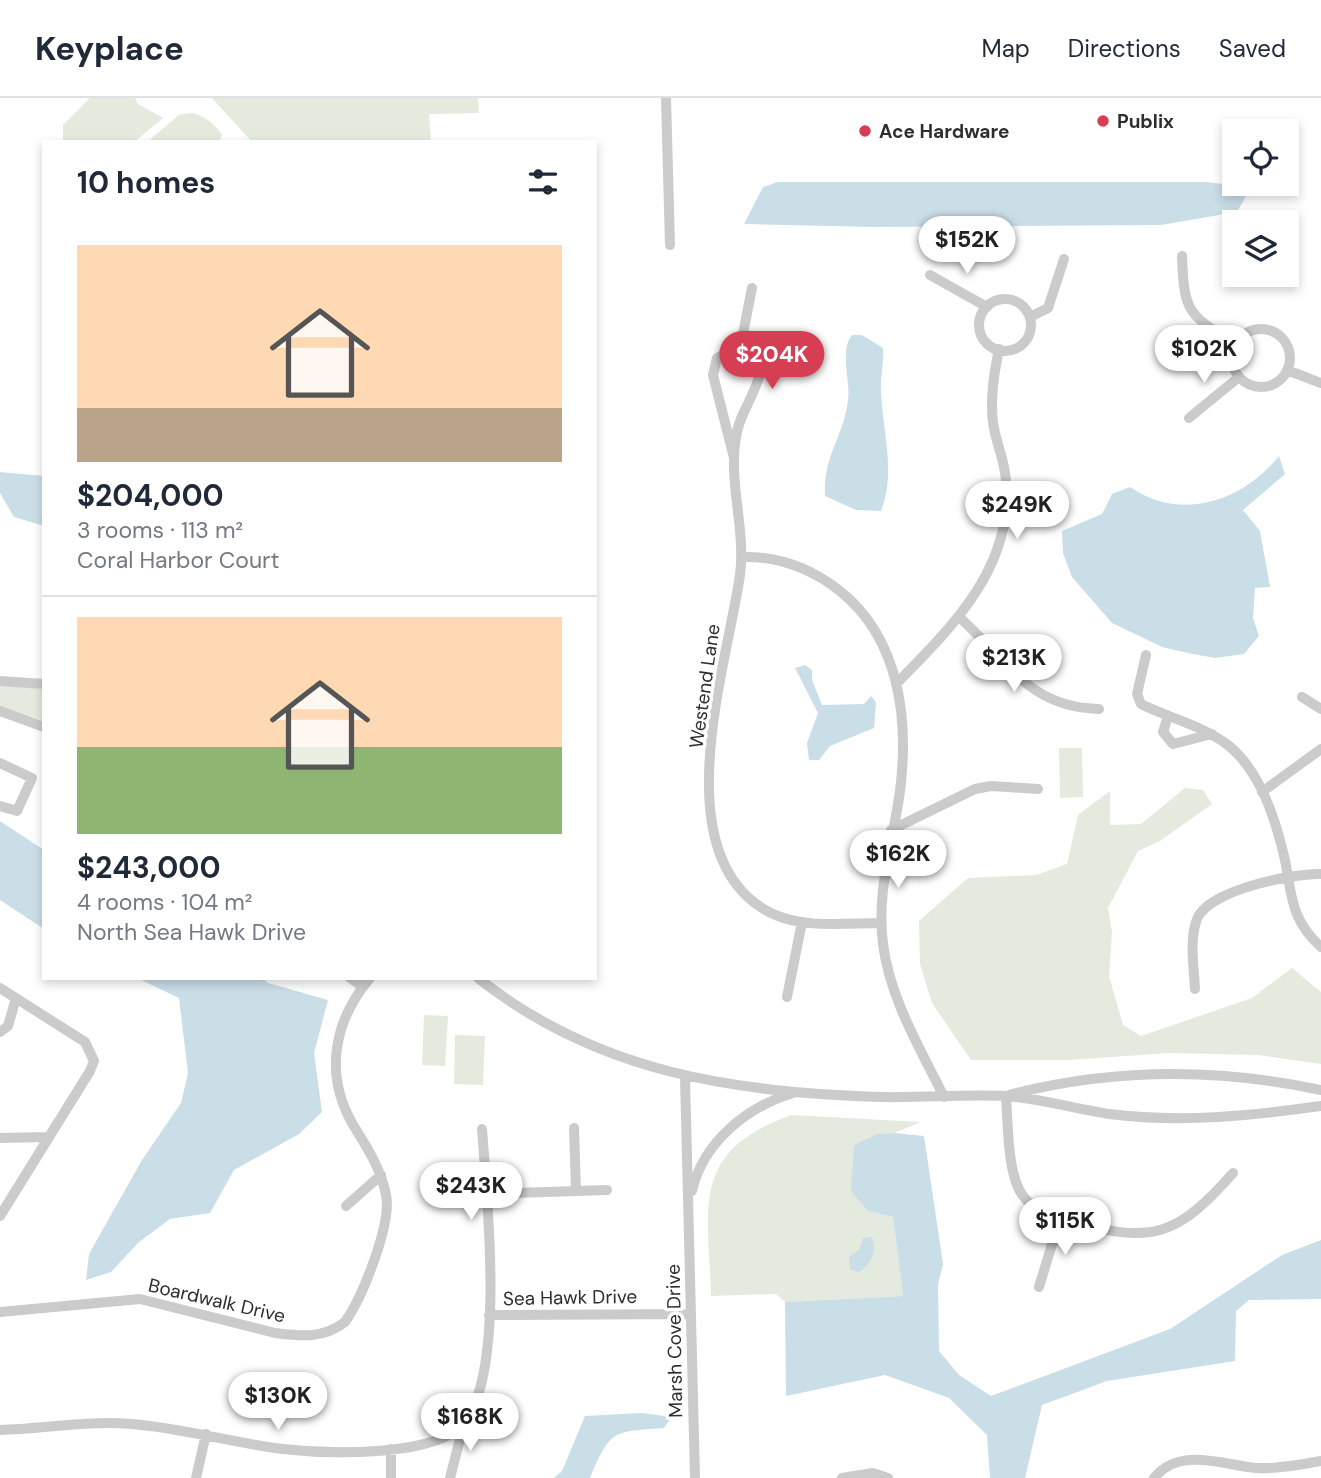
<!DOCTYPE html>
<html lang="en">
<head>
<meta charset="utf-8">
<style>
	body { margin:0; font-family:"DM Sans",sans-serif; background:#f6f6f7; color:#1f2937; height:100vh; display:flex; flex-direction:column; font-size:26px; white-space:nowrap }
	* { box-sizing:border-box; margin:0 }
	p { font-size:23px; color:#747a83 }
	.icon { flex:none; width:38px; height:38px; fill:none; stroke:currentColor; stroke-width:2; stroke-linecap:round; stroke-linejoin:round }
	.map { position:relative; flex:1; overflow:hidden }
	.drawer { position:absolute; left:42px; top:42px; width:555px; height:840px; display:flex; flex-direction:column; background:#fff; border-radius:0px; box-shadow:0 4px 10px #0003 }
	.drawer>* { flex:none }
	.tools { position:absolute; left:1222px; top:21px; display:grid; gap:14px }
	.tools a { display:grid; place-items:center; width:77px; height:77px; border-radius:0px; background:#fff; box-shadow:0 4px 10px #0003; font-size:35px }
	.price { position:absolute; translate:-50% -60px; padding:0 16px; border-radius:24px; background:#fff; color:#222; font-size:23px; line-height:46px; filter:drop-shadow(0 2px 4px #0008) }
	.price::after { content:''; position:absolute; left:50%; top:42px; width:21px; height:16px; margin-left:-10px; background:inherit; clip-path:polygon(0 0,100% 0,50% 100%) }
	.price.selected { background:#d63f53; color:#fff }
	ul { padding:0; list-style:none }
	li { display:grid; align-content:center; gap:14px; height:371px; padding:0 35px }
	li+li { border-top:2px solid #e0e1e3 }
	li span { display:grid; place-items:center; height:217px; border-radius:0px; color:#555 }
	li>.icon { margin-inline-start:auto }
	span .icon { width:126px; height:126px; fill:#fffc; stroke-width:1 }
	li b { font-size:30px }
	h2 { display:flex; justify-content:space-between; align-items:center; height:84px; padding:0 35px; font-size:30px }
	header { display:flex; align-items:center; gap:42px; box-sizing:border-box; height:98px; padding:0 35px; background:#fff; border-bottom:2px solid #e0e1e3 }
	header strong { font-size:33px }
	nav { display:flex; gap:38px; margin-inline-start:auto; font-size:24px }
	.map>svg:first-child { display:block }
	.green { fill:#e4eadd }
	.water { fill:#cadee8 }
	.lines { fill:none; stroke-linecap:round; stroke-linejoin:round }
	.minor { stroke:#cbcbcb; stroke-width:10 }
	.poi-dot { fill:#d63f53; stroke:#fff; stroke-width:2.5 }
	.labels { text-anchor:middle; stroke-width:7; stroke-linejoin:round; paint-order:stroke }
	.poi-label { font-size:19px; font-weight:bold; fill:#2e2e2e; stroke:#fff; text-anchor:start }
	.street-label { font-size:19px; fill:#2e2e2e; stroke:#fff }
</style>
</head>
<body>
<header>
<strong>Keyplace</strong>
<nav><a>Map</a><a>Directions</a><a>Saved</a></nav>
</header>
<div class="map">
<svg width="1321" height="1380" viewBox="0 0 1321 1380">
	<rect width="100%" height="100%" fill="#fff"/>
	<path class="green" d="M90,0H135L138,6L163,20L134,44H63V27Z
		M212,0H478L479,15L429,16L431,44H252Z
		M189,15C201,15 216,26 222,37L219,44H147L179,17Z
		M0,587L44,591V623L0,608Z
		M1059,650H1082L1083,699L1060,700Z
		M1185,690L1203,692L1212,706L1160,743L1138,753L1108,810L1112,834L1109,878L1123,927L1141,938L1252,900L1292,870L1321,894V966L1258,957L1168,955L1069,962H971L932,905L920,866L919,823L968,780L1036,777L1067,766L1078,717L1110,693V727L1141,726Z
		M424,917L448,918L445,968L422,967Z
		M455,937L485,938L483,987L454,986Z
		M792,1017L921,1024L894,1035L877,1036L868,1113L893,1119L903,1198L785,1204L776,1196L711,1198C708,1107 690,1053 792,1017Z"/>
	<path class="water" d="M778,84H1207L1237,88L1246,98L1237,114L1161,127L871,129L744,126L763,89Z
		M852,237H862L883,250C884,265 880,279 881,294C883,335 896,374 881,413L856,412L825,398C823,357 844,338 848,302C851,283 839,253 852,237Z
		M1279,358L1285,376L1243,412L1260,433L1270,489L1255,490L1253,520L1259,538L1244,556L1215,560L1188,555L1162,549L1112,525L1072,479L1063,455L1062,433L1102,416L1112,396L1130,389C1181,424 1242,404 1279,358Z
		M0,374L44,378V428L14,419L0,395Z
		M805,567L812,572V582L822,607L864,606L871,598L876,604L874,630L830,648L819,662H809L807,645L818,615L795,570Z
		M0,723L44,752V831L0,802Z
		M137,880H263L268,885L328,902L314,955L322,1014L299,1036L234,1072L210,1115L170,1121L139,1144L111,1174L86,1182L89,1156L142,1062L181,1005L188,975L179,900Z
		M894,1035L924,1038L943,1166L938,1187L939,1253L959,1277L991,1298L1170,1231L1282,1157L1321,1142V1201L1249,1202L1236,1213L1235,1263L1107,1283L1042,1307L1025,1380H990L987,1337L949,1300L885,1277L786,1298L785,1204L903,1198L893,1119L868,1113L851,1093L854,1047L877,1036Z
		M872,1139C878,1152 871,1167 859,1174L850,1171L849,1159L859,1152L863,1140Z
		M642,1315L672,1319L664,1330C612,1334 611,1331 590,1380H554L562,1373L585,1318Z"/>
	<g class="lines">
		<path class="minor" d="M666,0L670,147
			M1182,158C1184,215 1188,216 1235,246
			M930,177L987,209
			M979 227a26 26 0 1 1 52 0a26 26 0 1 1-52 0Z
			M1030,219L1048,210L1064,161
			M1232 260a29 29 0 1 1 58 0a29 29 0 1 1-58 0Z
			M740,251L752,190
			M1287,272L1321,285
			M1189,320L1239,279
			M734,360L713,277L717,260L733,251L753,258L760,275C755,298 739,316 736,339C728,385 746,431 740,477C727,568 662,760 771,815C804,831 846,825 881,825
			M742,459C778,458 812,471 840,493C900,541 909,622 900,693C893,745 876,793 883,846C890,901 920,950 944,999
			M959,519C1009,563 1027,609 1099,611
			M1146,557L1137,596L1141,606C1169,620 1204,628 1229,648C1261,674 1276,723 1285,762C1292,799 1291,822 1321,849
			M0,583L44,586
			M896,586C952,529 1014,469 1006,383C1005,363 996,345 993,325C990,300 994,276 999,251
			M1302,599L1321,611
			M0,613L44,629
			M1168,618L1163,634L1173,646L1212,636
			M0,665L32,680L17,713L0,708
			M1262,694L1321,651
			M891,732L975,691L991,688L1038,691
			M350,880L363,889
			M478,880C598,975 733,994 882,999C923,1000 964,996 1005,998C1039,1000 1075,1011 1109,1016C1181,1025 1250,1018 1321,1008
			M0,890L85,944L94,963L90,973L0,1118
			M1195,891C1194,869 1189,842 1197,821C1208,792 1294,775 1321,776
			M787,899L802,824
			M0,934L8,928L16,900
			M685,979L695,1380
			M1009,997C1112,970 1217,970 1321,992
			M1006,998C1008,1024 1007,1077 1023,1098C1035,1114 1055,1119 1074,1124C1154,1147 1179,1136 1233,1075
			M574,1030L576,1093
			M0,1040L48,1039
			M692,1093C703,1044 747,1009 793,995
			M486,1096L607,1092
			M346,1108L381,1077
			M1039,1189L1060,1120
			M0,1214L140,1201L275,1235C301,1238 323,1241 345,1224C362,1200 392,1126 386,1097C381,1070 366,1048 352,1025C324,975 334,923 370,880
			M489,1217L691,1216
			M0,1332C44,1331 87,1322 132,1326C183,1330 232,1345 283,1351C326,1356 439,1360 466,1323C505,1266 487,1101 482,1031
			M391,1351V1380
			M196,1380L206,1336
			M450,1380L463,1329
			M842,1380L873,1375L888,1380
			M1154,1380C1180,1348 1223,1367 1256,1370C1278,1371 1300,1367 1321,1363"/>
	</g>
	<g class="poi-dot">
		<circle cx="1103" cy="23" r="7"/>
		<circle cx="865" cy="33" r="7"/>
	</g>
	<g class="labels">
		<g class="poi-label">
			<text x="1117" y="30">Publix</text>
			<text x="879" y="40">Ace Hardware</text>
		</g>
		<g class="street-label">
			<text transform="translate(704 588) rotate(-82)" y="7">Westend Lane</text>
			<text transform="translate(570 1199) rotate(-1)" y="7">Sea Hawk Drive</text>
			<text transform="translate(217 1202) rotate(13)" y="7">Boardwalk Drive</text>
			<text transform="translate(674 1243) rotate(-91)" y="7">Marsh Cove Drive</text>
		</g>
	</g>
</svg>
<div class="tools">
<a><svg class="icon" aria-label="locate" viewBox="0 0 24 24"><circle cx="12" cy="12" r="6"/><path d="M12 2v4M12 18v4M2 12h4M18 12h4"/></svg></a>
<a><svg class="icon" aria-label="layers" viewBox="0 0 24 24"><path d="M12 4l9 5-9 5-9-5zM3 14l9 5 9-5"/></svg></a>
</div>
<b class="price" style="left:967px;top:178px">$152K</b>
<b class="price" style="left:1204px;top:287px">$102K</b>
<b class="price selected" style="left:772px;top:293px">$204K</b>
<b class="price" style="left:1017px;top:443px">$249K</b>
<b class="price" style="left:1014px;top:596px">$213K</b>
<b class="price" style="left:898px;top:792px">$162K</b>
<b class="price" style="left:471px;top:1124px">$243K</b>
<b class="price" style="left:1065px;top:1159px">$115K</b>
<b class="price" style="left:278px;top:1334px">$130K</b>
<b class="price" style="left:470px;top:1355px">$168K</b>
<section class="drawer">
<h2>10 homes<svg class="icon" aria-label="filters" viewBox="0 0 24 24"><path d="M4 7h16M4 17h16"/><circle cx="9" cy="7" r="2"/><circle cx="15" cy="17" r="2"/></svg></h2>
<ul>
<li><span style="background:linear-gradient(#ffd9b3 75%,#b9a48a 0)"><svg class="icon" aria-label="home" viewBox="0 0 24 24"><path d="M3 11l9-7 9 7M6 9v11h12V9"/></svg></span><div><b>$204,000</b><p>3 rooms · 113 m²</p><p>Coral Harbor Court</p></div></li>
<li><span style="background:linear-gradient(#ffd9b3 60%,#8fb573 0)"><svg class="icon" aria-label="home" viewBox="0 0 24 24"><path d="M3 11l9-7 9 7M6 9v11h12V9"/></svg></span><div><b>$243,000</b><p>4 rooms · 104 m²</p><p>North Sea Hawk Drive</p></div></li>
</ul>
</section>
</div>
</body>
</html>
